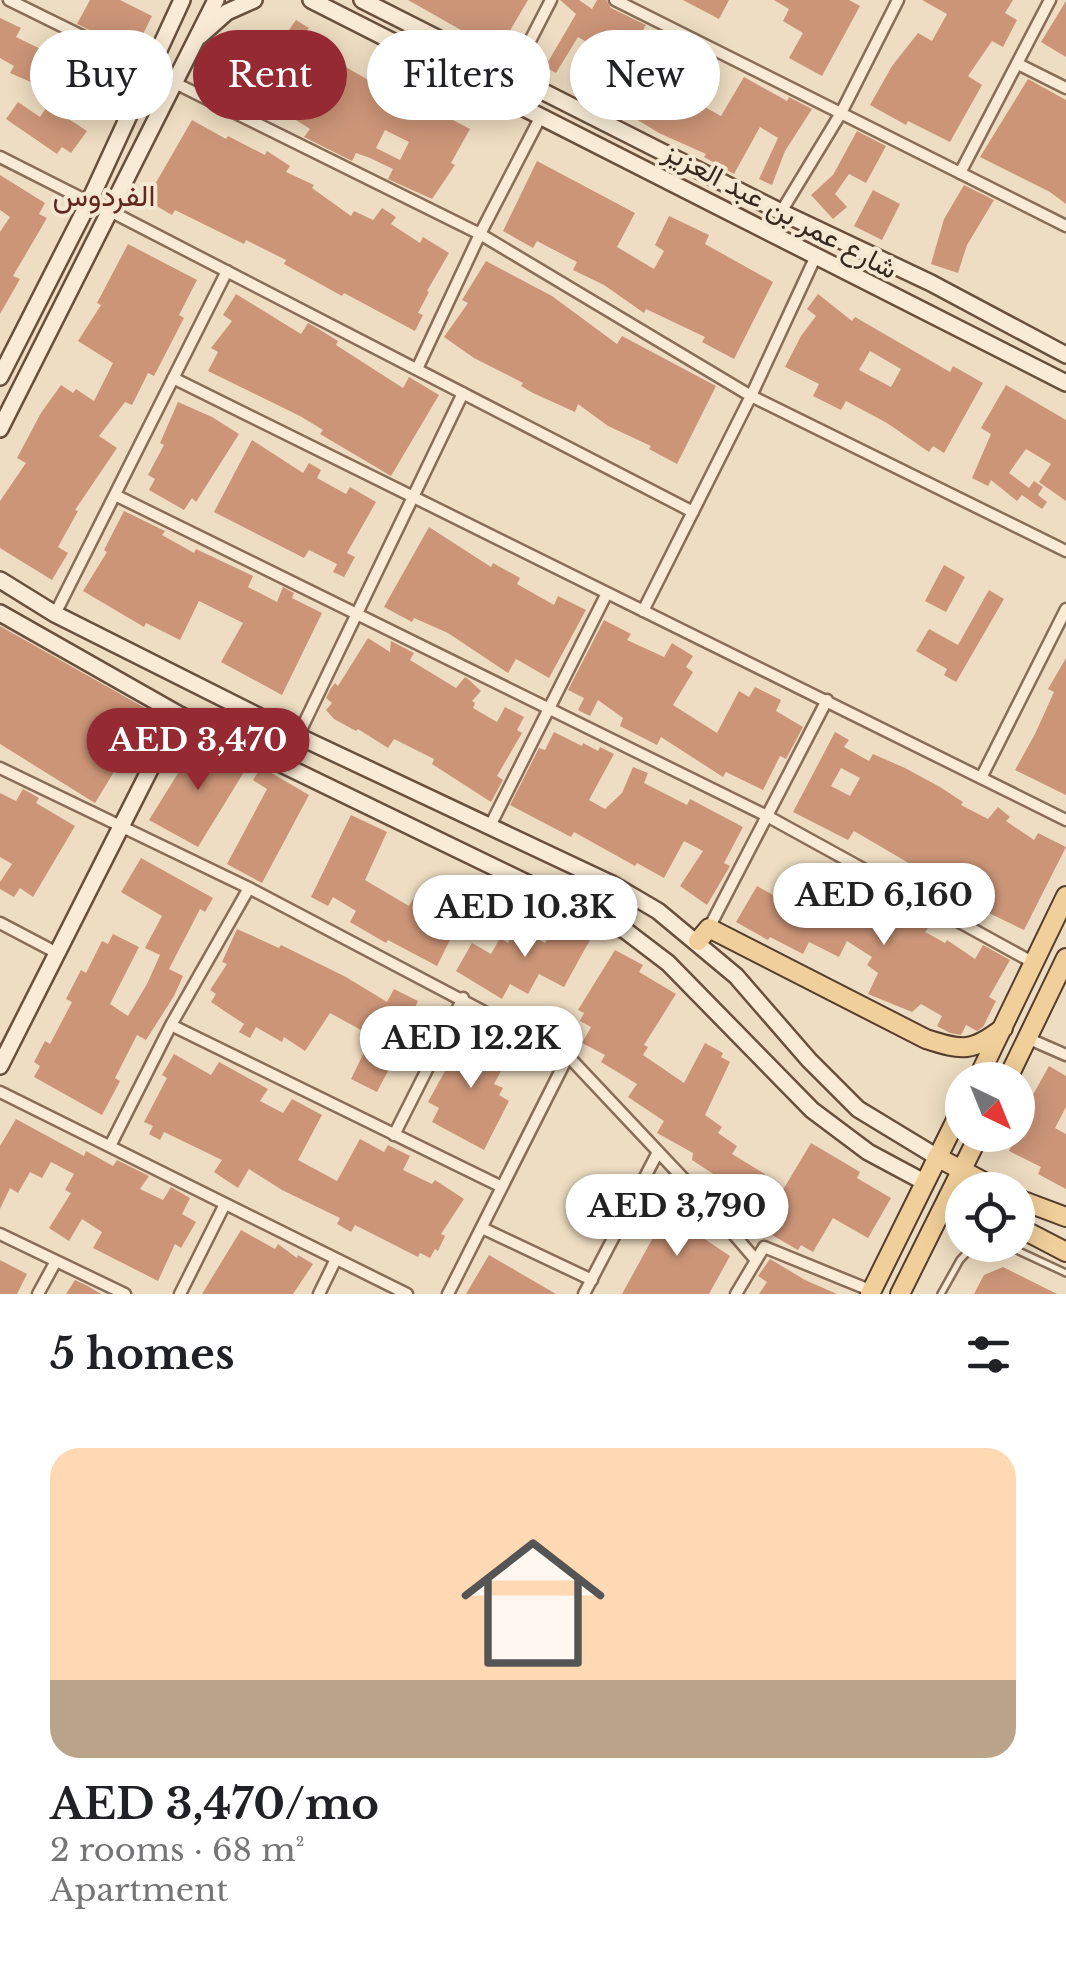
<!DOCTYPE html>
<html lang="en">
<head>
<meta charset="utf-8">
<style>
	body { margin:0; font-family:"Libre Baskerville",Vazirmatn,serif; background:#f2f2f2; color:#202124; height:100vh; display:flex; flex-direction:column; font-size:38px; white-space:nowrap }
	* { box-sizing:border-box; margin:0 }
	p { font-size:32px; color:#757577 }
	.icon { flex:none; width:55px; height:55px; fill:none; stroke:currentColor; stroke-width:2; stroke-linecap:round; stroke-linejoin:round }
	.map { position:relative; height:1294px; overflow:hidden }
	.sheet { display:flex; flex-direction:column; background:#fff; flex:1 }
	.sheet>* { flex:none }
	.hud { position:absolute; left:30px; top:30px; width:1008px; height:90px; display:flex; gap:20px }
	.needle { width:65px; rotate:137deg }
	.tools { position:absolute; left:945px; top:1062px; display:grid; gap:20px }
	.tools a { display:grid; place-items:center; width:90px; height:90px; border-radius:50%; background:#fff; box-shadow:0 5px 25px #0003; font-size:50px }
	.price { position:absolute; translate:-50% -85px; padding:0 22px; border-radius:35px; background:#fff; color:#222; font-size:32px; line-height:65px; filter:drop-shadow(0 2px 5px #0008) }
	.price::after { content:''; position:absolute; left:50%; top:60px; width:30px; height:22px; margin-left:-15px; background:inherit; clip-path:polygon(0 0,100% 0,50% 100%) }
	.price.selected { background:#962a33; color:#fff }
	ul { padding:0; list-style:none }
	li { display:grid; align-content:center; gap:20px; height:530px; padding:0 50px }
	li+li { border-top:2px solid #e0e0e0 }
	li span { display:grid; place-items:center; height:310px; border-radius:30px; color:#555 }
	li>.icon { margin-inline-start:auto }
	span .icon { width:180px; height:180px; fill:#fffc; stroke-width:1 }
	li b { font-size:42px }
	h2 { display:flex; justify-content:space-between; align-items:center; height:120px; padding:0 50px; font-size:42px }
	.chip { padding:0 35px; border-radius:45px; background:#fff; box-shadow:0 5px 25px #0003; font-size:35px; line-height:90px }
	.chip.selected { background:#962a33; color:#fff }
	.map>svg:first-child { display:block }
	.building { fill:#cc9578; fill-rule:evenodd }
	.lines { fill:none; stroke-linecap:round; stroke-linejoin:round }
	.lane-casing { stroke:#886e59; stroke-width:10 }
	.street-casing { stroke:#886e59; stroke-width:15 }
	.secondary-casing { stroke:#69503d; stroke-width:20 }
	.primary-casing { stroke:#553d2e; stroke-width:22 }
	.lane { stroke:#f9ebd5; stroke-width:5 }
	.street { stroke:#f9ebd5; stroke-width:10 }
	.secondary { stroke:#f9ebd5; stroke-width:15 }
	.primary { stroke:#f1cf9a; stroke-width:18 }
	.labels { text-anchor:middle; stroke-width:8; stroke-linejoin:round; paint-order:stroke }
	.street-label { font-size:28px; fill:#37281e; stroke:#f5e8d2 }
	.neighbourhood-label { font-size:30px; fill:#64271d; stroke:#f5e8d2 }
</style>
</head>
<body>
<div class="map">
<svg width="1066" height="1294" viewBox="0 0 1066 1294">
	<rect width="100%" height="100%" fill="#eeddc2"/>
	<path class="building" d="M90,0H120L152,16L134,52L77,24Z
		M408,0H528L498,51Z
		M560,0H579L592,9L597,0H606L611,8L646,25L624,64L578,37L556,73L545,67L576,14Z
		M683,0H729L719,19Z
		M774,0H849L860,6L822,76L789,58L803,33L783,21L789,9Z
		M922,0H1013L1005,13L1017,20L1003,47L992,41L968,76L982,85L950,142L908,121L906,125L870,105L892,66L918,33L932,41L947,14Z
		M1066,1V57L1041,42Z
		M0,18L21,28L16,37L59,58L60,54L83,64L61,114L87,131L71,153L62,147L57,154L6,119L18,102L40,117L56,93L10,73L14,66L0,58Z
		M296,20L309,28L300,41L379,86L381,82L470,129L451,163L455,165L432,199L388,179L393,169L370,158L356,153L352,161L304,137L310,129L269,103L267,107L237,89L259,54L265,57L279,35L283,38ZM385,130L409,142L400,160L376,148Z
		M674,45L697,55L678,97L698,109L701,105L721,116L744,77L787,101L789,97L812,109L785,151L772,185L759,179L778,138L760,127L734,174L704,157L706,154L659,133L631,116L653,81L657,84Z
		M1028,79L1066,100V204L1050,192L980,157Z
		M192,120L226,139L228,136L265,155L267,151L290,166L286,172L314,185L312,188L351,216L354,211L373,220L382,208L396,217L391,224L420,243L423,237L449,253L427,291L429,292L418,313L423,315L415,331L344,293L342,296L284,264L286,260L246,240L244,244L175,210L172,215L146,200Z
		M857,131L886,146L866,183L849,174L835,194L847,207L833,219L811,195L833,175Z
		M537,161L635,213L617,247L654,269L664,251L655,245L669,216L709,235L705,244L773,282L734,359L702,342L705,337L646,309L644,313L604,285L573,270L577,262L537,241L533,248L503,231Z
		M0,175L45,203L39,214L47,218L13,276L20,279L0,314V232L10,217L0,210Z
		M964,185L994,200L967,245L958,273L931,264L944,219Z
		M873,190L900,204L882,240L854,226Z
		M128,244L197,280L179,315L184,318L154,376L148,373L132,405L125,402L99,436L117,448L75,510L78,511L58,547L68,553L52,580L0,548V501L26,463L17,458L41,413L61,385L73,393L76,389L94,401L113,363L78,341L101,305L97,303Z
		M486,261L552,296L617,344L622,336L716,386L677,464L649,449L651,446L608,426L578,404L575,412L533,393L521,386L523,383L474,358L444,337L468,303L462,300Z
		M236,294L301,334L308,323L317,328L338,341L336,345L403,388L409,377L439,395L391,476L320,434L323,430L300,416L208,371L218,352L211,348L232,321L223,315Z
		M818,294L852,321L855,317L950,372L953,366L983,383L944,453L933,446L929,452L887,423L846,401L841,410L813,396L819,384L785,367L801,336L816,316L807,309ZM870,351L901,369L891,387L859,370Z
		M1006,385L1066,420V501L1039,482L1051,464L1026,449L1009,473L1029,488L1034,481L1043,487L1038,495L1047,502L1042,509L1022,495L1017,501L991,480L988,486L972,478L991,434L981,428Z
		M178,402L212,417L239,434L196,502L192,498L184,510L149,490L155,479L148,475L164,445L160,443Z
		M252,440L303,473L309,463L321,470L317,478L346,494L350,487L376,502L347,553L355,557L344,577L333,572L337,564L309,550L304,558L214,512Z
		M124,511L165,531L162,535L194,553L196,549L253,576L248,587L277,602L283,587L294,593L292,598L322,613L282,695L221,662L243,623L199,601L180,640L146,623L144,627L83,591L107,552L104,550Z
		M429,527L491,567L493,563L520,578L517,584L554,605L558,596L586,610L549,678L516,659L508,673L448,633L414,618L412,622L384,607Z
		M944,565L965,577L946,612L925,601Z
		M989,590L1004,599L956,682L944,675L947,669L916,651L929,629L958,645Z
		M604,620L631,634L627,640L664,657L672,643L693,656L686,667L693,672L673,705L717,733L739,691L749,697L755,687L781,700L776,711L803,727L786,759L780,756L763,790L726,772L723,777L661,737L657,745L620,726L623,718L598,700L590,716L578,710L584,698L568,690Z
		M0,626L145,708L132,730L137,734L95,803L0,744Z
		M368,638L390,652L391,641L414,653L410,660L456,688L465,677L468,679L481,691L472,701L475,703L473,708L497,722L505,707L524,717L517,730L522,733L497,776L503,780L491,802L432,764L434,759L394,739L388,748L358,729L356,731L334,719L326,710L332,703L326,698L331,688L335,683L338,686Z
		M1066,658V795L1015,770L1035,734L1054,692L1048,689Z
		M554,732L582,746L583,743L598,751L600,747L614,754L589,800L605,809L622,793L633,767L648,773L644,783L687,805L690,799L743,827L724,863L730,866L707,905L680,886L703,851L684,841L664,878L637,863L635,866L574,832L571,837L510,805L539,748L545,750Z
		M835,732L849,740L844,747L869,761L873,754L905,768L940,787L963,802L961,805L988,819L998,807L1010,817L1006,821L1034,840L1038,833L1066,847L1024,930L964,901L970,890L927,866L924,872L854,831L848,840L793,812ZM841,768L860,778L850,796L831,786Z
		M200,738L247,767L198,847L149,820Z
		M261,767L309,795L262,883L227,864L267,789L253,780Z
		M23,789L39,798L36,803L75,826L33,897L20,888L14,897L0,889V882L12,864L0,857V793L16,801Z
		M351,815L387,832L365,880L409,906L413,899L423,905L419,913L454,932L437,966L388,940L386,943L350,922L356,911L333,897L328,906L311,897Z
		M141,858L213,898L205,912L200,909L169,969L183,976L174,996L146,1040L137,1035L115,1078L120,1081L102,1115L34,1077L40,1066L34,1062L45,1041L50,1044L72,1002L66,999L81,970L86,973L102,941L108,944L113,934L139,947L110,1004L128,1016L147,984L160,955L145,948L162,916L121,892Z
		M821,866L851,884L853,877L873,884L871,890L908,909L904,915L928,928L925,932L945,943L947,940L975,959L983,945L1010,960L989,997L996,1001L983,1027L977,1031L966,1025L961,1035L950,1033L937,1026L942,1016L921,1004L912,1012L868,994L878,973L867,965L872,957L847,941L839,957L809,942L803,954L770,937L768,940L736,922L757,886L796,908Z
		M473,887L494,898L481,923L460,912Z
		M558,920L591,938L564,987L539,974L528,994L510,984L502,999L456,971L472,943L491,954L500,938L508,943L517,927L545,943Z
		M237,929L279,948L281,945L346,977L387,1002L394,989L418,1001L415,1007L425,1014L422,1024L394,1069L390,1067L377,1092L351,1079L372,1036L330,1013L305,1051L284,1037L282,1042L256,1027L250,1038L239,1032L244,1024L211,1002L216,994L210,990L227,964L222,962Z
		M615,950L643,965L639,972L676,994L644,1045L648,1047L643,1055L684,1083L705,1043L723,1053L721,1057L730,1062L705,1115L722,1127L718,1133L737,1146L732,1154L765,1174L746,1206L722,1192L727,1183L692,1160L693,1153L657,1133L664,1121L628,1097L637,1084L601,1062L605,1055L582,1043L591,1027L580,1021L584,1013L578,1010Z
		M469,1027L500,1044L496,1051L508,1058L494,1084L503,1088L499,1095L509,1101L484,1150L432,1122L439,1108L428,1102Z
		M174,1054L211,1075L219,1062L268,1089L260,1101L283,1113L292,1099L322,1115L298,1160L337,1181L360,1139L384,1152L388,1145L410,1156L403,1170L432,1184L435,1180L464,1199L441,1234L445,1236L438,1251L435,1249L430,1258L420,1253L418,1257L355,1225L351,1232L337,1224L340,1218L282,1190L249,1169L238,1188L214,1172L222,1160L164,1132L160,1140L149,1134L153,1126L144,1122L167,1078L162,1075Z
		M1049,1066L1066,1076V1107L1055,1128L1066,1134V1189L1038,1174L1041,1167L1009,1151L1034,1103L1030,1100Z
		M16,1119L84,1156L86,1151L113,1166L117,1160L149,1176L140,1189L163,1200L171,1187L190,1198L182,1214L196,1222L181,1248L175,1244L158,1281L93,1248L102,1232L82,1219L69,1241L49,1228L71,1193L65,1190L74,1174L51,1162L42,1178L30,1172L18,1193L10,1188L0,1209V1146Z
		M811,1143L860,1172L857,1178L891,1198L868,1238L833,1218L813,1252L801,1245L798,1250L760,1228Z
		M667,1201L692,1215L685,1226L730,1256L709,1294H622L655,1234L645,1228L651,1218L656,1221Z
		M241,1230L275,1249L278,1244L297,1258L298,1255L313,1264L293,1294H202Z
		M489,1255L556,1294H466Z
		M770,1259L805,1280L837,1294H759L767,1282L758,1276Z
		M0,1260L27,1274L17,1294H0Z
		M1003,1267L1057,1294H974L984,1275Z
		M75,1280L88,1286L101,1294H66Z"/>
	<g class="lines">
		<g class="lane-casing">
			<path id="lane" d="M1006,1245L1066,1273
				M941,1294L960,1260L974,1245"/>
		</g>
		<g class="street-casing">
			<path id="street" d="M9,0L149,69
				M615,0L1066,226
				M1018,64L1066,88
				M512,76L551,0
				M173,82L480,234L751,396L1066,551
				M0,157L89,202
				M960,173L1050,0
				M110,211L693,512
				M781,212L841,113L898,0
				M417,369L480,234L541,116
				M173,378L1066,820
				M115,495L767,816L1034,963
				M643,611L751,396L815,258
				M55,614L227,271
				M298,736L463,393
				M0,768L249,888L568,1056L713,1210L755,1259
				M981,778L1066,609
				M490,826L607,593
				M0,923L57,953
				M709,928L827,700
				M171,1025L502,1187
				M1027,1038L1066,1055
				M0,1092L407,1294
				M394,1135L463,998
				M110,1146L171,1025L249,888
				M482,1228L592,1280
				M0,1234L125,1294
				M38,1294L56,1261
				M180,1294L225,1204
				M319,1294L336,1259
				M448,1294L568,1056
				M584,1294L658,1152
				M736,1294L764,1247L872,1291"/>
		</g>
		<g class="secondary-casing">
			<path id="secondary" d="M311,0L1066,383
				M362,0L781,212L931,283L1066,355
				M200,36L227,12L254,0
				M0,377L89,202L182,0
				M0,429L216,0
				M0,580L55,614L298,736L612,884L658,911L736,976L809,1060L858,1109L937,1157
				M0,613L178,714L626,931L668,963L812,1110L868,1152L924,1182
				M0,1066L178,714"/>
		</g>
		<g class="primary-casing">
			<path id="primary" d="M698,941L709,928L926,1039C963,1051 972,1052 1003,1028
				M977,1080L1066,896
				M1007,1080L1066,958
				M937,1157L999,1190
				M1018,1199L1066,1217
				M1018,1227L1066,1252
				M870,1294L962,1108
				M900,1294L979,1135"/>
		</g>
		<use href="#lane" class="lane"/>
		<use href="#street" class="street"/>
		<use href="#secondary" class="secondary"/>
		<use href="#primary" class="primary"/>
	</g>
	<g class="labels">
		<g class="street-label">
			<text transform="translate(781 210) rotate(28)" y="10">شارع عمر بن عبد العزيز</text>
		</g>
		<g class="neighbourhood-label">
			<text x="104" y="206">الفردوس</text>
		</g>
	</g>
</svg>
<div class="tools">
<a><svg class="needle" viewBox="-14 -14 28 28"><path d="M0-13l5 13h-10z" fill="#e53935"/><path d="M0 13l5-13h-10z" fill="#757577"/></svg></a>
<a><svg class="icon" aria-label="locate" viewBox="0 0 24 24"><circle cx="12" cy="12" r="6"/><path d="M12 2v4M12 18v4M2 12h4M18 12h4"/></svg></a>
</div>
<b class="price selected" style="left:198px;top:793px">AED 3,470</b>
<b class="price" style="left:884px;top:948px">AED 6,160</b>
<b class="price" style="left:525px;top:960px">AED 10.3K</b>
<b class="price" style="left:471px;top:1091px">AED 12.2K</b>
<b class="price" style="left:677px;top:1259px">AED 3,790</b>
<div class="hud">
<a class="chip">Buy</a>
<a class="chip selected">Rent</a>
<a class="chip">Filters</a>
<a class="chip">New</a>
</div>
</div>
<section class="sheet">
<h2>5 homes<svg class="icon" aria-label="filters" viewBox="0 0 24 24"><path d="M4 7h16M4 17h16"/><circle cx="9" cy="7" r="2"/><circle cx="15" cy="17" r="2"/></svg></h2>
<ul>
<li><span style="background:linear-gradient(#ffd9b3 75%,#b9a48a 0)"><svg class="icon" aria-label="home" viewBox="0 0 24 24"><path d="M3 11l9-7 9 7M6 9v11h12V9"/></svg></span><div><b>AED 3,470/mo</b><p>2 rooms · 68 m²</p><p>Apartment</p></div></li>
</ul>
</section>
</body>
</html>
